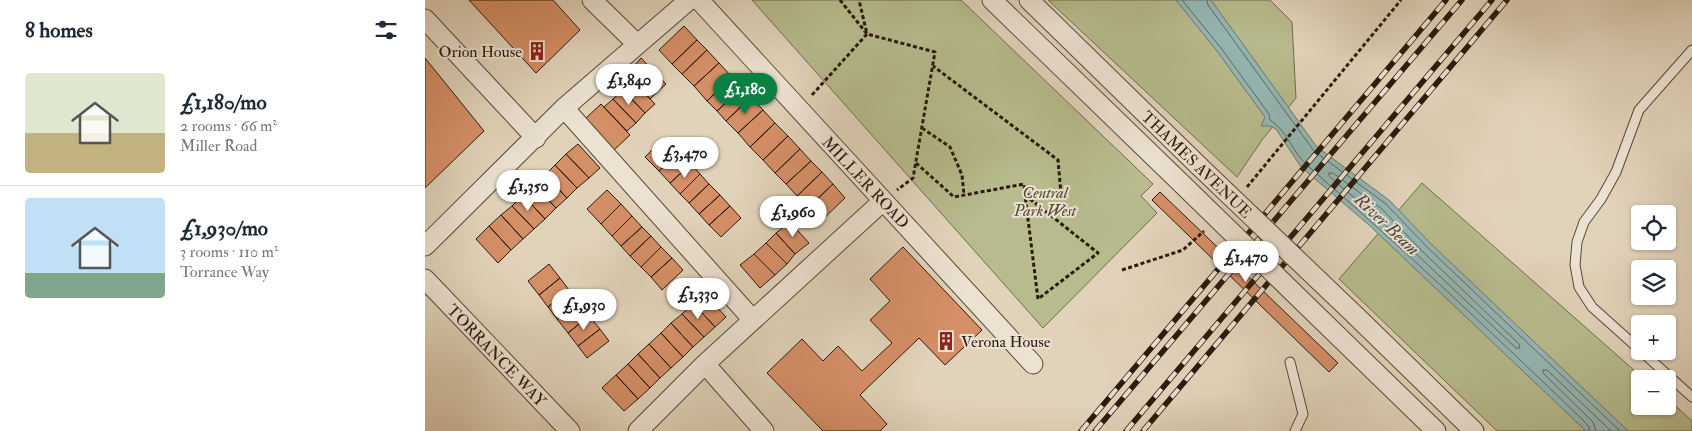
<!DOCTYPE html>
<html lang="en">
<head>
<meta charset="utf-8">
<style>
	body { margin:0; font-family:"IM FELL Double Pica",serif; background:#f6f6f7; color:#1f2937; height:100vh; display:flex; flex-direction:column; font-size:19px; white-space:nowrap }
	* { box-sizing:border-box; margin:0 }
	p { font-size:16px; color:#747a83 }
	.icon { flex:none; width:28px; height:28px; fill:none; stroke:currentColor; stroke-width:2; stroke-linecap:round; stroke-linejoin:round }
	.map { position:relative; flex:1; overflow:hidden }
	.details { display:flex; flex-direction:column; background:#fff; width:425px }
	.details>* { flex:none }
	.controls { position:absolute; left:1206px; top:205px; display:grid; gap:10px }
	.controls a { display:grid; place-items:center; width:45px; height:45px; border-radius:5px; background:#fff; box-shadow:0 1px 4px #0004; font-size:25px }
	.price { position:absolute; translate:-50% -42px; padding:0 11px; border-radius:18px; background:#fff; color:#222; font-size:16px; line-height:32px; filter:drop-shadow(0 1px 2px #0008) }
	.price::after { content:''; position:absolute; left:50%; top:30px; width:15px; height:11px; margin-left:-8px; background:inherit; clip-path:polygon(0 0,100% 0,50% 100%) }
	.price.selected { background:#0b8043; color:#fff }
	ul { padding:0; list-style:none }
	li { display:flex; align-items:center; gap:15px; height:125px; padding:0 25px }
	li+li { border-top:1px solid #e0e1e3 }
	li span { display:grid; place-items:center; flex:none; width:140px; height:100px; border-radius:5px; color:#555 }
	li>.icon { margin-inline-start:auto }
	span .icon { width:60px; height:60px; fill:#fffc; stroke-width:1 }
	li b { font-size:21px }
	h2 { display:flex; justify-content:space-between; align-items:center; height:60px; padding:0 25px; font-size:21px }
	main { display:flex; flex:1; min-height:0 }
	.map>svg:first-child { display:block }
	.green { fill:#b7bb8d; stroke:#716a4c }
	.water { fill:#95b7b4; stroke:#6b7871 }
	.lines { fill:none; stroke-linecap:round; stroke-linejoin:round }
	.shore { stroke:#606860; stroke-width:1 }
	.building { fill:#d58f67; stroke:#2b190c }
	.lane-casing { stroke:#584838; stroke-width:11 }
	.street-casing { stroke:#584838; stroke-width:21 }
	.path { stroke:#2b190c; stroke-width:3; stroke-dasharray:4 2.5; stroke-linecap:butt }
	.lane { stroke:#ece2d2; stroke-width:9 }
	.street { stroke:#ece2d2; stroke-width:19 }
	.rail-casing { stroke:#2b190c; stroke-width:5.5 }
	.rail { stroke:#ece2d2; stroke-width:4; stroke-dasharray:11; stroke-linecap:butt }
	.street-bridge-casing { stroke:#584838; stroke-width:21; stroke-linecap:butt }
	.street-bridge { stroke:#ece2d2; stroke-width:19 }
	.labels { text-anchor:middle; stroke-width:4; stroke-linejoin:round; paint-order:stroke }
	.poi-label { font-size:16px; fill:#2b190c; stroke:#ece2d2; text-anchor:end }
	.street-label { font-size:16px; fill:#2b190c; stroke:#ece2d2 }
	.park-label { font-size:16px; font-style:italic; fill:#554a33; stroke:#ece2d2 }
	.water-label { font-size:18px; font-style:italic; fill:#4b483e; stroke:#ece2d2 }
</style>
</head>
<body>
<main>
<section class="details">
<h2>8 homes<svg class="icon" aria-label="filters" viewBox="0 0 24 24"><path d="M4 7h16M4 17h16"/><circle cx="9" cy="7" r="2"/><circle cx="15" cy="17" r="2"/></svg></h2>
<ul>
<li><span style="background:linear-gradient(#dfe7d0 60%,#c2b280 0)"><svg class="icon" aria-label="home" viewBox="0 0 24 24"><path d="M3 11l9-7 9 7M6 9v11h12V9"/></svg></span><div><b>£1,180/mo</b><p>2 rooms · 66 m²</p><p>Miller Road</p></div></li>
<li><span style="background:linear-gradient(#bfe0f5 75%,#7fa58c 0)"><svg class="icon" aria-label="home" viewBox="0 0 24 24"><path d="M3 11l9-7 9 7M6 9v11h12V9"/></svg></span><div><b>£1,930/mo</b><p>3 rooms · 110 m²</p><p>Torrance Way</p></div></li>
</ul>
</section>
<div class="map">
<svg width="1267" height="431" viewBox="0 0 1267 431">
	<rect width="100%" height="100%" fill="#e1d3ba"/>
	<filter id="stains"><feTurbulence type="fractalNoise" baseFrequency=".004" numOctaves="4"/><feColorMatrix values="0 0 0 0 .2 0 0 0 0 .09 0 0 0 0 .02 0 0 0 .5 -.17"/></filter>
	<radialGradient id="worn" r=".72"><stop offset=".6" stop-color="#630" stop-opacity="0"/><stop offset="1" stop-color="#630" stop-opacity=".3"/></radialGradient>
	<path class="green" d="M327,0H536L728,184L716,196L732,213L618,328Z
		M623,0H845L867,22L871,98L837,140L812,177Z
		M997,183L1219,379H1215V406H1242L1243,399L1267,421V431H1072L914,279Z"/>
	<path class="water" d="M751,0H786L892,147L964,200L1004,242L1203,431H1161L944,225L876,167L851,129L845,126H836L840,117L792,51Z"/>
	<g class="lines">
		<path class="shore" d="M757,0L796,48L844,114L845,120C863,131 868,154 884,167C978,248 1068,334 1158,420L1164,427V431
			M782,0L783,5L889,151L961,204L1001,246L1195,431
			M904,173H908L957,209L996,250L1094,344L1095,348H1091L952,217L905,177Z
			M1171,431L1168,422L1118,373V370H1122L1186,431"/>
	</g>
	<path class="building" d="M44,0H128L155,30L111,73Z
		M259,26L272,40L247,64L234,50Z
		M272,40L282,50L257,74L247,64Z
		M282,50L294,63L269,86L257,74Z
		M0,58L59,131L0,188Z
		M216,58L241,84L225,99L208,81L217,72L210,65Z
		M294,63L307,77L282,101L269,86Z
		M307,77L317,88L292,111L282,101Z
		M208,81L230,104L220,113L198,90Z
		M317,88L326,97L301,121L292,111Z
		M198,90L220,113L211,123L188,99Z
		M326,97L338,110L313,133L301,121Z
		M188,99L211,123L202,131L179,107Z
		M176,104L205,135L188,151L159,120Z
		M338,110L350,123L325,147L313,133Z
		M350,123L363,136L338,160L325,147Z
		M363,136L375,149L350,173L338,160Z
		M240,137L254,152L234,171L220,157Z
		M153,144L175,168L164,178L141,154Z
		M375,149L386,161L361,184L350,173Z
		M254,152L266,164L245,183L234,171Z
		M141,154L164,178L152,188L130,165Z
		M386,161L397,172L372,196L361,184Z
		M266,164L275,174L255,194L245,183Z
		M130,165L152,188L142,198L120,175Z
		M397,172L408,184L383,208L372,196Z
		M275,174L284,184L264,203L255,194Z
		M120,175L142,198L131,208L109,185Z
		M284,184L295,195L274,214L264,203Z
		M408,184L420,198L396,221L383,208Z
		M109,185L131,208L120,219L98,195Z
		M182,190L196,204L176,224L162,209Z
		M735,192L913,363L904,372L727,200Z
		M98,195L120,219L109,229L87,206Z
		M295,195L305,206L284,225L274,214Z
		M196,204L207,216L187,236L176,224Z
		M87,206L109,229L98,239L76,215Z
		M305,206L316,218L296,237L284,225Z
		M76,215L98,239L86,250L64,226Z
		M207,216L217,227L196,246L187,236Z
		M365,222L384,243L370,254L351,233Z
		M64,226L86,250L73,263L51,239Z
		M217,227L226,236L205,256L196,246Z
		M351,233L370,254L362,264L341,243Z
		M226,236L236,247L216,267L205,256Z
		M341,243L362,264L350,275L329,254Z
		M236,247L247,258L226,277L216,267Z
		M478,247L557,330L520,365L494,338L435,395L462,424L455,431H398L342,373L377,339L398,361L413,346L437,371L467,343L445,320L465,301L445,279Z
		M329,254L350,275L335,288L315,265Z
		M247,258L258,270L237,290L226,277Z
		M124,264L135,278L114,295L103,281Z
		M135,278L144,290L123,307L114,295Z
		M144,290L154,302L132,319L123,307Z
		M279,293L301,317L290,327L268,303Z
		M154,302L164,316L143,333L132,319Z
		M268,303L290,327L279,337L257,314Z
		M257,314L279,337L268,347L246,323Z
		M164,316L175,329L153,346L143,333Z
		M246,323L268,347L258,357L236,333Z
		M175,329L184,341L162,358L153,346Z
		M236,333L258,357L246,368L224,344Z
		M224,344L246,368L235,378L213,354Z
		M213,354L235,378L225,388L203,364Z
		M203,364L225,388L213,399L191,375Z
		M191,375L213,399L199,411L177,388Z"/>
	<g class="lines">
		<g class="lane-casing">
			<path id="lane" d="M1215,350L1167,307L1154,287L1150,265L1152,242L1159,222L1176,199L1191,172L1214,110L1267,50
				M1216,351L1267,397
				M865,362L878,414L870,431"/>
		</g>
		<g class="street-casing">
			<path id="street" d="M167,0L212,44
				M274,0L608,364
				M567,0L758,185
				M604,0L775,167
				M0,19L111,138
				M139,108L328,320
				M0,246L139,108L264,0
				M0,279L145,431
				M931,316L1049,431
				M913,336L1011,431
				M280,364L339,431
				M213,431L280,364L458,201"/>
		</g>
		<path class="path" d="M415,0L442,34L510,52L488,178L472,190
			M387,95L442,34L434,0
			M497,128L525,147L537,175L539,195
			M491,163L529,197L599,184L600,195L613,299L673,253L600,195L636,194L633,160L508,66
			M822,187L976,0
			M697,270L758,250L779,231"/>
		<use href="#lane" class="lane"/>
		<use href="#street" class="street"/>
		<g class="rail-casing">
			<path id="rail" d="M656,431L1021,0
				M670,431L1037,0
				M701,431L1067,0
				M718,431L1082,0"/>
		</g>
		<use href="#rail" class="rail"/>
		<g class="street-bridge-casing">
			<path id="street-bridge" d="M775,167L931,316
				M758,185L913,336"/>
		</g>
		<use href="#street-bridge" class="street-bridge"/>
	</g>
	<defs>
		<g id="building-bare" transform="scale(1.5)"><path d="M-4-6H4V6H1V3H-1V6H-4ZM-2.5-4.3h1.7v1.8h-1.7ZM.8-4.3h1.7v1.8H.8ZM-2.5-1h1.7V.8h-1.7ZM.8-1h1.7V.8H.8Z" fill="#8f2418" stroke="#ece2d2" stroke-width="2.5" paint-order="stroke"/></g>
	</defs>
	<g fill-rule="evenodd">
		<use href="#building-bare" x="112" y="51"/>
		<use href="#building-bare" x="521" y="341"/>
	</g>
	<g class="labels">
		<g class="poi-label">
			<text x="97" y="57">Orion House</text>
			<text x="536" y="347" text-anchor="start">Verona House</text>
		</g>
		<g class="street-label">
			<text transform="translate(772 164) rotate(44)" y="6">THAMES AVENUE</text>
			<text transform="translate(441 182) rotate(47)" y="6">MILLER ROAD</text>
			<text transform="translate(72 355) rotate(46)" y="6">TORRANCE WAY</text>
		</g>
		<g class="park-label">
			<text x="620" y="198">Central<tspan x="620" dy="18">Park West</tspan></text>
		</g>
		<g class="water-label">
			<text transform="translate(962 224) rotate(43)" y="6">River Beam</text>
		</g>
	</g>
	<rect width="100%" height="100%" filter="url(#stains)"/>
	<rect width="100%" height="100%" fill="url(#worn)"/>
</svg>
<div class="controls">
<a><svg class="icon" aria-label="locate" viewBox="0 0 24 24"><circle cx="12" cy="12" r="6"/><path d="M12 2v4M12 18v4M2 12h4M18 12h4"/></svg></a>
<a><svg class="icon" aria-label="layers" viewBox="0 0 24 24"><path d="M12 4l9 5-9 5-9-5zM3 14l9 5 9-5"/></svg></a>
<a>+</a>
<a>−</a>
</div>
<b class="price" style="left:204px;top:106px">£1,840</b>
<b class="price selected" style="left:320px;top:115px">£1,180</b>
<b class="price" style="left:260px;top:179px">£3,470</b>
<b class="price" style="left:103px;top:212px">£1,350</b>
<b class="price" style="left:368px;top:238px">£1,960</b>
<b class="price" style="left:821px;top:283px">£1,470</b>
<b class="price" style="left:273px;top:320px">£1,330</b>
<b class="price" style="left:159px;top:331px">£1,930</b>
</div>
</main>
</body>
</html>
